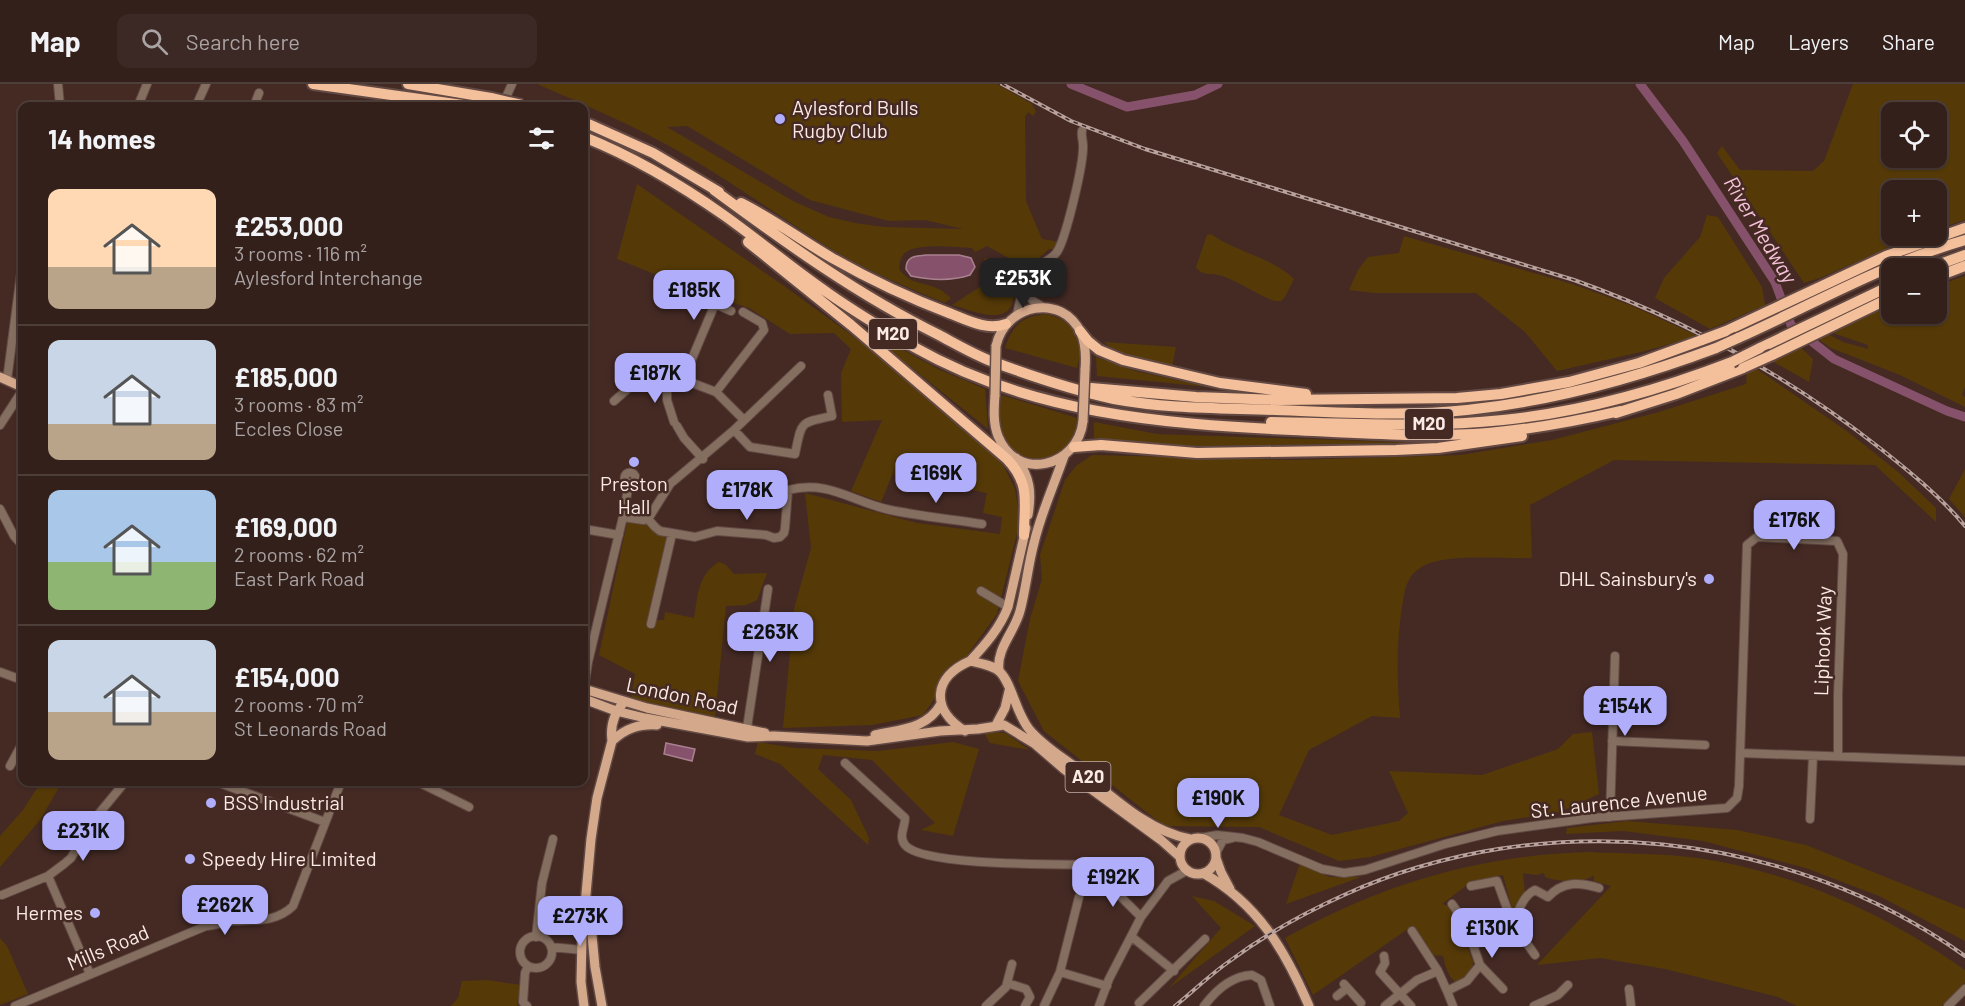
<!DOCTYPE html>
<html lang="en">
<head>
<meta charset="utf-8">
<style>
	body { margin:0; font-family:Barlow,sans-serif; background:#3c2824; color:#f1f3f6; height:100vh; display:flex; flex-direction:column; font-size:22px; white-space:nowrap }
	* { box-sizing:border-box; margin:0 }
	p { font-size:20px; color:#a9a3a3 }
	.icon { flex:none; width:33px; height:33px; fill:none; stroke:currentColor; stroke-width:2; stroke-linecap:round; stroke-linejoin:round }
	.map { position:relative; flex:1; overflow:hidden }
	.sheet { position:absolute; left:18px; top:18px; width:570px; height:684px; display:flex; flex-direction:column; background:#34201b; border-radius:12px; box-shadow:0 2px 4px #0004,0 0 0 2px #4e3e3a }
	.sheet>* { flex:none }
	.tools { position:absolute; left:1881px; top:18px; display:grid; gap:12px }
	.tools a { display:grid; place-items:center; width:66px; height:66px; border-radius:12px; background:#34201b; box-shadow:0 2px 4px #0004,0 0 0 2px #4e3e3a; font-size:30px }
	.price { position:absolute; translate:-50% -51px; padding:0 14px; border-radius:12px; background:#b0aefa; color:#111; font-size:20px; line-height:39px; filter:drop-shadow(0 2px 3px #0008) }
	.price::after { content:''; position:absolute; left:50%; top:36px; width:18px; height:14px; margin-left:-9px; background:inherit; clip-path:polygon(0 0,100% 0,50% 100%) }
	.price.current { background:#222; color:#fff }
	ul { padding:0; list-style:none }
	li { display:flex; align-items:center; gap:18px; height:150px; padding:0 30px }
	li+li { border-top:2px solid #4e3e3a }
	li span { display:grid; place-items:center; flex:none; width:168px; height:120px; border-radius:12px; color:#555 }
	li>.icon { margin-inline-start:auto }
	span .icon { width:72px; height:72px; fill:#fffc; stroke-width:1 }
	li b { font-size:26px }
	h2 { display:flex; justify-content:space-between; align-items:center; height:72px; padding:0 30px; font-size:26px }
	header { display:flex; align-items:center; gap:36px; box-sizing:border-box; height:84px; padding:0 30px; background:#34201b; border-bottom:2px solid #4e3e3a }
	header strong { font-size:28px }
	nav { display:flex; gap:33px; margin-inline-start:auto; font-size:21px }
	.search { width:420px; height:54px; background:#3c2824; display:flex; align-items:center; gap:15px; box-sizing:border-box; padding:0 21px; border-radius:12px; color:#a9a3a3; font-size:22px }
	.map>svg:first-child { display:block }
	.green { fill:#553a08; fill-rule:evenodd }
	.water { fill:#86526b; stroke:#a98090; stroke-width:1.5 }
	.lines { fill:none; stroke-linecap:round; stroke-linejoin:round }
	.river { stroke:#86526b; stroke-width:9 }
	.minor-casing { stroke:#624943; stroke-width:10 }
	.major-casing { stroke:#624943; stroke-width:12 }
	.highway-casing { stroke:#624943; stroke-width:14 }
	.minor { stroke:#836e60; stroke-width:8 }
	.major { stroke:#d4a88b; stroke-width:9 }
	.highway { stroke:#f4bf9b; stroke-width:10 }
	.rail-casing { stroke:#b8a29d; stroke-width:4 }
	.rail { stroke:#452a24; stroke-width:1.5; stroke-dasharray:4.5; stroke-linecap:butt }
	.major-bridge-casing { stroke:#624943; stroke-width:12; stroke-linecap:butt }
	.highway-bridge-casing { stroke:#624943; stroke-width:14; stroke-linecap:butt }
	.major-bridge { stroke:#d4a88b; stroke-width:9 }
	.highway-bridge { stroke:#f4bf9b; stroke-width:10 }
	.poi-dot { fill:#b0aefa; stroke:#452a24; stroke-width:2 }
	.labels { text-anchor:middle; stroke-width:5; stroke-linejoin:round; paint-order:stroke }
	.shield { fill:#452a24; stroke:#c5b0ab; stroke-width:1.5 }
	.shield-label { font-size:18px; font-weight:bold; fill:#fceae5 }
	.poi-label { font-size:20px; fill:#fceae5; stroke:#452a24; text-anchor:start }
	.street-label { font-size:20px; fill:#fceae5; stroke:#452a24 }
	.water-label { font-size:21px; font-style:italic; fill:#f6c3da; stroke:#452a24 }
</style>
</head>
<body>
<header>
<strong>Map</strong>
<div class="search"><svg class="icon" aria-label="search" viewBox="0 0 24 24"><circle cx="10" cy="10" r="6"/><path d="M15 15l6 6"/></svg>Search here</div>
<nav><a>Map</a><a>Layers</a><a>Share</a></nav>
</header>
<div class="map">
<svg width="1965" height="922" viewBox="0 0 1965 922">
	<rect width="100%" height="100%" fill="#452a24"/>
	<path class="green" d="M537,0H997L1032,20L1036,28L1033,32L1028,28L1025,33L1026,117L1042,155L1059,158L1057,165H1049L1036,177L1023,182L987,162L975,168L972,164C956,163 918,159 906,168C900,172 900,179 899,185C911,202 923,197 939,205C943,207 947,211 951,214L945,219C904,202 863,185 826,162C777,131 731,97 680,68C634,42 586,21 537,0ZM687,42L810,116L889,137L925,136L963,145L884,143L855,139L829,133L793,117L667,43Z
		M1853,0H1965V136L1937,145L1936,106H1892V152H1915L1820,194L1804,199L1717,69L1722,62L1740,86L1813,87L1824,77ZM1892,28H1936V74H1892Z
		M637,100L784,202L865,261L982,361L1003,381L1015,405L1019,431L1017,449L997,530L965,574L952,580L941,591L937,601V611L923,631L872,641L783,644L794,525L811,464L805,409L917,439L1000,450L1002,433L983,429L987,409L894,391L895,384L881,418L851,407L882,336L842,338L841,289L851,265L834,249L790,250L749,224L692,205L617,175Z
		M1707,131L1718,133L1762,203L1765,221L1710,245L1655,214L1664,194L1700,153Z
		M1211,150C1237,169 1270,172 1294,195L1285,213L1281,217H1275C1256,211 1241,198 1222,192C1212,188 1202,193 1196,183L1207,151Z
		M1404,152L1572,200L1630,221L1698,252L1645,267L1557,287L1525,248L1476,209H1374L1349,206L1358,186L1368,173L1399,169Z
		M984,174L991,175L1018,187C1016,198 1015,210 1012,220C1003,242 968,225 952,221L983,201L987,190Z
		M1965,192V303L1962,311L1965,313V323L1900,291L1831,264L1818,255L1828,250L1843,258L1868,265V261L1830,248L1891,220L1892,230H1936L1937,202Z
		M1046,230C1076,238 1086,254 1077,284L1005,264C1013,241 1021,233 1046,230Z
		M883,255L938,285L985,305L988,345L881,259Z
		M1104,258L1176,263L1172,283C1149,277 1122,275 1104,258Z
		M1801,264L1813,275L1809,298L1770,276Z
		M1096,273L1135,287L1209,303L1097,292Z
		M1754,283L1848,348L1897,387L1936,424V438L1875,381L1614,376L1530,421L1532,474C1501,475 1459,470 1430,479C1422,482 1412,488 1409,496C1404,504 1404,514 1402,523C1396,561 1397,596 1400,634L1372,632L1309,666L1279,731L1332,751L1399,737L1408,729L1389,687L1482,691L1558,665L1573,650L1592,648L1599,710L1560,728L1503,737L1370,773L1339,777L1259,743L1164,742L1044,647L1018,597L1030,535L1042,495L1040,471L1065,396L1076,382L1092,371L1293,376L1461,371L1552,356L1659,328L1746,300L1747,287Z
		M1001,311L1077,334C1074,385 1009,388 1000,343C998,334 1001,321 1001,311Z
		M1094,338L1157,350L1423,359L1201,362L1147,361L1094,354Z
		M1965,385V433L1949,415Z
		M629,437L646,439L656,450L668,452L648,542L652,543L656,536H664L665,528L694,534C698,511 698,490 719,478L726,481L734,490L767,489L757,516L746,521L726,522L715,633L631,615L635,590L599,571L627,439Z
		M996,648L1005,649L1030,666L990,659L984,649Z
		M758,658L794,664L878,667L953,658L979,665L953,752L921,746L935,739L872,676L823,671L818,685L851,716L869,754L868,761L780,680L755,670Z
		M41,698H62L40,736L0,783V752L23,726Z
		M1627,737L1737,746L1806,761L1965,825V857L1879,812L1806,784L1703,757L1623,747L1566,750L1567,744Z
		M1589,768C1625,770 1662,769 1698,774C1794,788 1886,830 1965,886V899L1942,922H1797L1778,913L1665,885L1600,874L1537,881L1611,802L1594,797V791C1583,800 1559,798 1545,793L1544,789L1537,791L1523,789L1525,809L1513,827L1503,791L1471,798L1442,820C1459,821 1466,863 1473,877L1472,886L1457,899C1448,894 1445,881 1443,872L1432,871L1412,842L1313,911L1285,854C1382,800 1478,771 1589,768Z
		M1300,779L1329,793H1361L1286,820Z
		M1192,812L1214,817L1255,842L1169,904L1221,844Z
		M0,854L7,862L28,910L0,921Z
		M487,896L521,901L517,922H451L458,914L462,897Z"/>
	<path class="water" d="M926,171H959L971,174L975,183L970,191C952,197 930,196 911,192L906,185C906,172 915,172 926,171Z
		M666,659L695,665L692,677L664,670Z"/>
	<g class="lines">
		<path class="river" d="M1071,0L1127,23L1195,11L1218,0
			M1640,0L1683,57L1775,198L1791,241L1834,275L1947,327L1965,333"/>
		<g class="minor-casing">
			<path id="minor" d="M58,0L60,22
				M138,22L147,0
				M196,22L206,0
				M254,22L259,9
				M502,22L512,0
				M1023,205L1033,217L1043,223
				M1017,230C1020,220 1022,199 1028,191C1035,181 1050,178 1057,168C1066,154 1084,79 1083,61C1083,56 1081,52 1082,47
				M7,296L22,182
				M667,297V316L674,338
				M687,297L691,277L715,220L731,227
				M716,308L764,246L762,239L743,228
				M614,317L639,295L653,294L667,297H687L716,308L744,336
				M0,341L22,307
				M677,342L684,354L703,375
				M734,346L750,363L795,370C802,337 799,339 832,332L828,311
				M624.5 394a5.5 5.5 0 1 1 11 0a5.5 5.5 0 1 1-11 0Z
				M0,425L14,452L22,461
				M623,433L643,436L648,435L670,400L734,346L801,282
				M648,435L655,443L660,447L695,453L717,447L766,451L774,454L780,453L784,449L785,444L788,406C827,396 850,416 886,425C917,432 950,435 982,440
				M584,445L619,451
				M981,507L1008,523
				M651,540L672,450
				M0,588L22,596
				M585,616L584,605L588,578L623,433L629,399
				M748,651L747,644L768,505
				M1612,657L1705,661
				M1741,669L1965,677
				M845,679L905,734C905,744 898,752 905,761C922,783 1070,780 1103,781L1122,814L1141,833
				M10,682L22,660
				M217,698L325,738
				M418,698L469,723
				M1610,733L1615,572
				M1810,735L1813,672
				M1201,754L1217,751L1243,754L1258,758L1322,785L1344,789L1365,786L1445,760L1497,747L1592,734L1727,724L1737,714L1739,702L1747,461L1757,453L1837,457L1843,470L1838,611V672
				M1216,769L1223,756L1232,754
				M48,792L90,890
				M1471,802L1497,797L1512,838L1535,871
				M2,811L48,792L64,780L71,774L92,738L125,698
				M1452,820L1463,836L1473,861
				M1412,847L1438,887
				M520 868a16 16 0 1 1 32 0a16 16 0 1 1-32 0Z
				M536,853L542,799L553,755
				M1132,853L1174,887
				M551,863L582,866
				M1384,872L1385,879L1380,888L1411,922
				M1480,881L1503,905
				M1060,888L1107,902
				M1007,899L1026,905L1030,913L1025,922
				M1344,900L1361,919
				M1629,905L1631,922
				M1447,907L1453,922
				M1337,912L1347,904
				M1139,919L1205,855
				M15,922L206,842C215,841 225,838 234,837C256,836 277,838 293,822L341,698
				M527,922L523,918L525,889L528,882
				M986,922L1006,903L1012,880
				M1044,922L1060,888L1079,813
				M1099,922L1109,895L1141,833L1168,797L1188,786
				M1204,922C1216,906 1231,892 1252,891L1261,896L1270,922
				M1385,922L1417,896L1438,887L1447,907L1467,897L1480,881L1473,861C1487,856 1502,849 1512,838C1520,827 1522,812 1535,806L1548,813C1563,797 1579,798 1599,804
				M1534,922L1558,911L1568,901
				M1948,922L1965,905"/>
		</g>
		<g class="major-casing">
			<path id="major" d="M996,262C1005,220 1062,208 1081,249C1086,260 1086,273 1085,286
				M0,293L22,303
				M995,311C994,325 993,339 998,352C1017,399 1078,383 1083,337
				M1016,374C1030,393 1032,408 1028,431
				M970,577C985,561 1000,544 1008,523L1026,444
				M999,586C996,565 1015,547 1020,527C1026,505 1028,481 1034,459C1041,429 1054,401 1064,372
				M584,605L647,624L765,649
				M584,615L616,627L645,634L748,653L774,652L867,657L940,647L978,645L1004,641L1035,660L1064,685L1161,756L1180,773
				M996,641L1005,624L1009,607
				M965,647C930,625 933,593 970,577C979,579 993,581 1000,588C1012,600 1016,629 1029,645C1041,660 1059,671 1075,683C1109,709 1146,747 1190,755
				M875,651C901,645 927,645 941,620
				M612,657C626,644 639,640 657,641
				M1180 772a18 18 0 1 1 36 0a18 18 0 1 1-36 0Z
				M1216,774L1221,788L1230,805
				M1203,789C1258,820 1285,866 1309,922
				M589,820L595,883L602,922
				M584,922L581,898L582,854L591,755L597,714L612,657C610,642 614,629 624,618"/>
		</g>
		<g class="highway-casing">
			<path id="highway" d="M313,0L470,22
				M408,0L491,14
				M584,38L653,69L719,108
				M584,53C634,73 681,101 725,132C760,157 793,185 828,209C855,228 885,246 914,263C1030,329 1161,340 1292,346C1357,349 1423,354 1488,349C1533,345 1577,337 1620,327
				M714,106C786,159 858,211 939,251C956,260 973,270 991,277C1031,292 1073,306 1114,315C1167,325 1222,324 1275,326C1338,328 1404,333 1467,326C1553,317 1636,294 1716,264
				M741,119C773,135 801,156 832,174C869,195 909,214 949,229C967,236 987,247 1006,240
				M748,158L851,241L1007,375C1031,400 1024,419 1024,451
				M1929,184L1965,171
				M1936,193L1965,182
				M1080,247L1088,257L1099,266L1123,276L1220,299L1306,310
				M1726,247L1886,172L1965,144
				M1738,254C1814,220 1885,179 1965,156
				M1760,264L1892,201
				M1772,271L1892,213
				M1091,304L1196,313L1279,316L1457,314L1501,310L1569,298L1639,279L1702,256
				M1616,329L1676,310L1743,284
				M1271,338C1348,339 1426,344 1503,336C1583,328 1657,307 1732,278
				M1074,363L1101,361L1197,369L1396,366L1438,364L1522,352"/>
		</g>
		<use href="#minor" class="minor"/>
		<use href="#major" class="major"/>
		<use href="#highway" class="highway"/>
		<g class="rail-casing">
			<path id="rail" d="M1002,0L1071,37L1145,65L1574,196C1686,236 1787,291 1881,365C1910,388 1941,413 1965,442
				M1175,922C1192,908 1209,892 1227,879C1263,852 1304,829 1344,811C1542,721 1789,746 1965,872"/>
		</g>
		<use href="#rail" class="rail"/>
		<g class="major-bridge-casing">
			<path id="major-bridge" d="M995,311L996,262
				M1083,337L1085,286"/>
		</g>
		<g class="highway-bridge-casing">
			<path id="highway-bridge" d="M491,14L522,21
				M1702,256L1726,247
				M1716,264L1738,254
				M1732,278L1760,264
				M1743,284L1772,271"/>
		</g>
		<use href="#major-bridge" class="major-bridge"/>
		<use href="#highway-bridge" class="highway-bridge"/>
	</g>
	<g class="poi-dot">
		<circle cx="780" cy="35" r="6"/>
		<circle cx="634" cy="378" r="6"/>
		<circle cx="1709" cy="495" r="6"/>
		<circle cx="211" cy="719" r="6"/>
		<circle cx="190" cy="775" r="6"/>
		<circle cx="95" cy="829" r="6"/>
	</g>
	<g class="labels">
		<g class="shield">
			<rect x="869" y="235" width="48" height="30" rx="4.5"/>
			<rect x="1405" y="325" width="48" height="30" rx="4.5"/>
			<rect x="1065.5" y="678" width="45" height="30" rx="4.5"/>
		</g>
		<g class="shield-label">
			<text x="893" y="256">M20</text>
			<text x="1429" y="346">M20</text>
			<text x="1088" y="699">A20</text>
		</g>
		<g class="poi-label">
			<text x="792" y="31">Aylesford Bulls<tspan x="792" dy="23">Rugby Club</tspan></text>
			<text x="634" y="407" text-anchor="middle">Preston<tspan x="634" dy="23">Hall</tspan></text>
			<text x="1697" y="502" text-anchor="end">DHL Sainsbury's</text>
			<text x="223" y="726">BSS Industrial</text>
			<text x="202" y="782">Speedy Hire Limited</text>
			<text x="83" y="836" text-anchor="end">Hermes</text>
		</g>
		<g class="street-label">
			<text transform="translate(1823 557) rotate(-88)" y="7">Liphook Way</text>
			<text transform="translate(682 612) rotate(12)" y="7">London Road</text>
			<text transform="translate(1619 718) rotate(-6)" y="7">St. Laurence Avenue</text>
			<text transform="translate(108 864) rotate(-23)" y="7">Mills Road</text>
		</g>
		<g class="water-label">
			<text transform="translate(1760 146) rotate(59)" y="7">River Medway</text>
		</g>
	</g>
</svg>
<div class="tools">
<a><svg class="icon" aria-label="locate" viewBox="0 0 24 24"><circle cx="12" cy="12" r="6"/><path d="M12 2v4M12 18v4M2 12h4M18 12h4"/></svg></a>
<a>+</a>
<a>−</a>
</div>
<b class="price current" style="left:1023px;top:225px">£253K</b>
<b class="price" style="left:694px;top:237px">£185K</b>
<b class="price" style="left:655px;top:320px">£187K</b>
<b class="price" style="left:936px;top:420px">£169K</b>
<b class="price" style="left:747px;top:437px">£178K</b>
<b class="price" style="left:1794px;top:467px">£176K</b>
<b class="price" style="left:770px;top:579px">£263K</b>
<b class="price" style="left:1625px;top:653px">£154K</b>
<b class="price" style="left:1218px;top:745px">£190K</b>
<b class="price" style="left:83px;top:778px">£231K</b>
<b class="price" style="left:1113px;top:824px">£192K</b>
<b class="price" style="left:225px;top:852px">£262K</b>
<b class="price" style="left:580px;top:863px">£273K</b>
<b class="price" style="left:1492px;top:875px">£130K</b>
<section class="sheet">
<h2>14 homes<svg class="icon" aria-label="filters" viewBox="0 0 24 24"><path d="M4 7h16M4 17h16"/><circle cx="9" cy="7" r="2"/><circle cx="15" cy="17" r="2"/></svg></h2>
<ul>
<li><span style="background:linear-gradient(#ffd9b3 65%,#b9a48a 0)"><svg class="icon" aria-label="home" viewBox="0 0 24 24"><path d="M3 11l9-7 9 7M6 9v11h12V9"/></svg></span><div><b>£253,000</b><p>3 rooms · 116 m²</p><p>Aylesford Interchange</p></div></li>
<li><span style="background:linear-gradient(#c9d6e8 70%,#b9a48a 0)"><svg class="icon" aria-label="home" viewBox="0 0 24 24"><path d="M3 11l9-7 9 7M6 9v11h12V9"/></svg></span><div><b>£185,000</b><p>3 rooms · 83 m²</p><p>Eccles Close</p></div></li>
<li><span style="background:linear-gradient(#a9c7e8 60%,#8fb573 0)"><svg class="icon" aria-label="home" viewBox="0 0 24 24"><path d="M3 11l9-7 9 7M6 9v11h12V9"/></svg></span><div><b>£169,000</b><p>2 rooms · 62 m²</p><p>East Park Road</p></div></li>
<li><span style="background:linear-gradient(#c9d6e8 60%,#b9a48a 0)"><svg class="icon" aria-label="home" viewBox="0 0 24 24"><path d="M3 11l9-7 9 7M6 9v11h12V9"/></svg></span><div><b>£154,000</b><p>2 rooms · 70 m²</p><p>St Leonards Road</p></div></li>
</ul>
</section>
</div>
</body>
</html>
